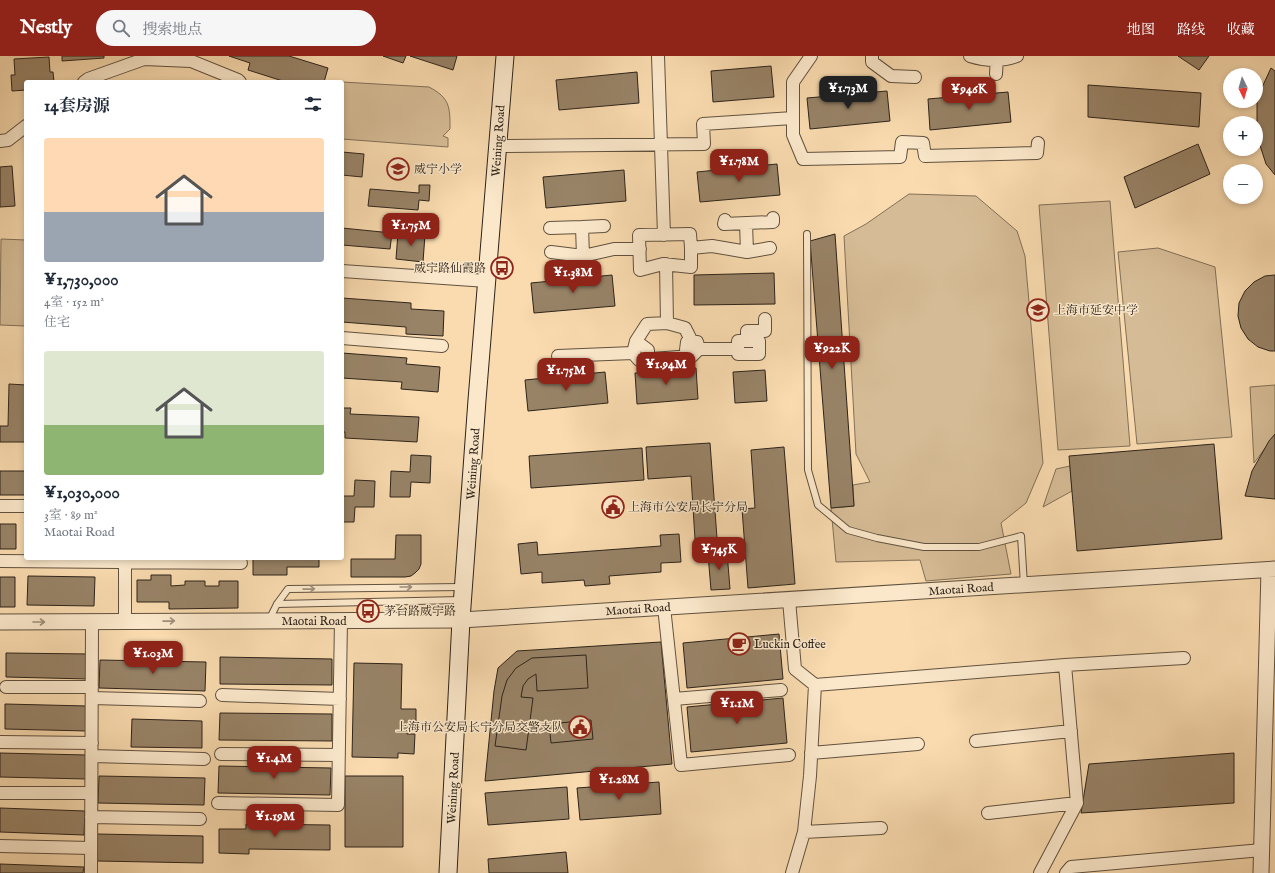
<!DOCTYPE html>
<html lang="zh">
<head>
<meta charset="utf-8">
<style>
	body { margin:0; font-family:"IM FELL English","Noto Serif SC",serif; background:#f6f6f7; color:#1f2937; height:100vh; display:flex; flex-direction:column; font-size:15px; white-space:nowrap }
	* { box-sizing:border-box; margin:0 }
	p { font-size:13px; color:#747a83 }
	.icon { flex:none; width:22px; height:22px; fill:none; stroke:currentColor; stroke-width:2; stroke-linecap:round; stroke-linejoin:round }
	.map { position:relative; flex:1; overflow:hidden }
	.details { position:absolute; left:24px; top:24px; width:320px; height:480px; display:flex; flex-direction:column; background:#fff; border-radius:4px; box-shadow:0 2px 6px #0003 }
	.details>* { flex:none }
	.needle { width:26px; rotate:175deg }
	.fabs { position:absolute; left:1223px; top:12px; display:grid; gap:8px }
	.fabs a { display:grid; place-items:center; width:40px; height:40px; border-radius:50%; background:#fff; box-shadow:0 2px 6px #0003; font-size:20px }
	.price { position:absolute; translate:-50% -34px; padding:0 9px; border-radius:8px; background:#8f2418; color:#fff; font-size:13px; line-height:26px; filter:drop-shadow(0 1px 2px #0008) }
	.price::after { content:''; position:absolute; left:50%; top:24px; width:12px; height:9px; margin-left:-6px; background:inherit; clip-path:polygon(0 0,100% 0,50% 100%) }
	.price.current { background:#222; color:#fff }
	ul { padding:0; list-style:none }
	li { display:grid; align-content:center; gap:8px; height:212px; padding:0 20px }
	li span { display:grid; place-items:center; height:124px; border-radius:4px; color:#555 }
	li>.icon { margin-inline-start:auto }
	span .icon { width:72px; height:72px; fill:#fffc; stroke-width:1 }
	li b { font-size:17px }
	h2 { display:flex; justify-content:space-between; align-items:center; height:48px; padding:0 20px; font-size:17px }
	header { display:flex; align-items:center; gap:24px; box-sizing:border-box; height:56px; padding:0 20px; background:#8f2418; color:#fff }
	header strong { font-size:19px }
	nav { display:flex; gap:22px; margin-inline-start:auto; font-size:14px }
	.search { width:280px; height:36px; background:#f6f6f7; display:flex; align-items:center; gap:10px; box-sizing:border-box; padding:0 14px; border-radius:22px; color:#747a83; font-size:15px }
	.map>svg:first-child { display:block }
	.grass { fill:#d6bc96; stroke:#827058 }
	.building { fill:#988367; stroke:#2e231a }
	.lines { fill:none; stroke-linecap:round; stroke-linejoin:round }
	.service-casing { stroke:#61513f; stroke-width:8 }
	.minor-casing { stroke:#61513f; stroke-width:14 }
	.tertiary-casing { stroke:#61513f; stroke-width:17 }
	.secondary-casing { stroke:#2e231a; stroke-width:19 }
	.service { stroke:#fbe8cb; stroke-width:6 }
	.minor { stroke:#fbe8cb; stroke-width:12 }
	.tertiary { stroke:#fbe8cb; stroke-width:15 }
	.secondary { stroke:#fbe8cb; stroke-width:17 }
	.oneway { stroke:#9f8f7b }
	.labels { text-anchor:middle; stroke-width:3; stroke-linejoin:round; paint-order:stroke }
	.street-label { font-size:12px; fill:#2e231a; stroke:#fbe8cb }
	.poi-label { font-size:12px; fill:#2e231a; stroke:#fbe8cb; text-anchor:start }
</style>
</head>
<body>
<header>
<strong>Nestly</strong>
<div class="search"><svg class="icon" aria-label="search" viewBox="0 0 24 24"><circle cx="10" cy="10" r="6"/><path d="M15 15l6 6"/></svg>搜索地点</div>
<nav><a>地图</a><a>路线</a><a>收藏</a></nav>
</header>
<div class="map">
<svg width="1275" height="817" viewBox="0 0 1275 817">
	<rect width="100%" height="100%" fill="#f9dbaf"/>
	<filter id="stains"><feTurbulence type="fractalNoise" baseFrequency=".005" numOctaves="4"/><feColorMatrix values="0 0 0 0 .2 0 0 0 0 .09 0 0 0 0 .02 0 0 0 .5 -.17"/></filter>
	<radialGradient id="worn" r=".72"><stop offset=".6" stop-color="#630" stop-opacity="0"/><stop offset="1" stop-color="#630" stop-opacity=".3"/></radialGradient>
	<path class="grass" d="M342,26L429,31C450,42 450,51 450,73L443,80L448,82V91L342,83Z
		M909,138L976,140L1017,175L1025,200L1043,407L1026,447L1001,467L1011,518L926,525L920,504L836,506L831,452L854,450L853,429L870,426L856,398L844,180L866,168Z
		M1110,145L1130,390L1058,394L1039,149Z
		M1,183L26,184V270L0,269Z
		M1158,192L1215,211L1232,381L1137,388L1118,196Z
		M1275,329V379L1254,407L1250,331Z
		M1070,410L1072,435L1043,451L1056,413Z"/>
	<path class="building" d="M62,0H104V2L62,5Z
		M229,0H289L328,12L324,26H286L248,14L250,7Z
		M383,0H406L403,7Z
		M410,0H457L453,14Z
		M1178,0H1209L1199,14Z
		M49,1L50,16H53L54,26H26V34L12,35L11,19H15L14,3Z
		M771,10L774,41L713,46L711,15Z
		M1271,12L1275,15V119L1266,108L1257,80V42Z
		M637,16L639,47L559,54L556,24Z
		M1088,29L1201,37L1199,71L1088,61Z
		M887,35L890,65L810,73L807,42Z
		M1008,36L1011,66L930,74L928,43Z
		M1198,88L1210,118L1135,152L1124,121Z
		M342,96L364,98L362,121L342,119Z
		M777,108L780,139L700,146L697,116Z
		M12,110L15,150L0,151V111Z
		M624,114L626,145L546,152L543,121Z
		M419,129H430L429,145L419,144L418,154L368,150L370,133L419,137Z
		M342,172L392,177L390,193L342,189Z
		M398,177L425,179L423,206L396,203Z
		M835,178L854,450L831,452L810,185Z
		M774,217L775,248L694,249V219Z
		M612,219L615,250L534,257L531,227Z
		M1275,219V295H1270L1258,291L1248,283L1241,272L1238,260L1239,247L1245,235L1254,226L1265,220Z
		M342,242L411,247V253L444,255L443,280L406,278V271L342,266Z
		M342,297L407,302L406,308L440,311L438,336L401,333L402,326L342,322Z
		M696,312L698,343L637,348L635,317Z
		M765,314L767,345L735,347L733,316Z
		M605,316L608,347L528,355L525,324Z
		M9,328L26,329V386H0V370H8Z
		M342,352H351L350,358L419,361L417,386L345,382V376H342Z
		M1275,378V443L1245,440L1252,415L1269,385Z
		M710,387L717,482L695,483L691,420L648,423L646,391Z
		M1214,388L1222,483L1077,495L1069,400Z
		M784,391L795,528L748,532L742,453L755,452L751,394Z
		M642,392L644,424L531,432L529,400Z
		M411,399L431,400L430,427L411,426L410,441H390L391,415L410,416Z
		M0,415H26V439H0Z
		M355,424L375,425L374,451H355L354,466H342V440H354Z
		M0,468H16V493H0Z
		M679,478L681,506L661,507V516L609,520L610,528L585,530L584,524L542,527V516L521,518L518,488L537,486L538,499L661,490L660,479Z
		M396,479H421V508L419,513L415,517L411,520L405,521H351V503H395Z
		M727,496L730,533L711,534L708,498Z
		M253,502H319V511H287V519H253Z
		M151,519H171V530L185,529V525H205V530H219V525H238V552L169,553V546H137V524H151Z
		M28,520L95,521L94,550L27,549Z
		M0,521H15V551H0Z
		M779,578L783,623L687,632L683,587Z
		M661,586L672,708L485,725L494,635L498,612L517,595Z
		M6,597L89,598L88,623L6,621Z
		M586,599L588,632L537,635L536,618L528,623L523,630L521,641L533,642L526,694L495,690L502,640L507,624L516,612L532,602Z
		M220,601L332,603V629L220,628Z
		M100,604L206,606L205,635L99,632Z
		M354,607L402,608L401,653H416V668H408L407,678H415L414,698L398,697V702L352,701Z
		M783,642L787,687L691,696L687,651Z
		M5,648L87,650V675L5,673Z
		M220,657L332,658V685L219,684Z
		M132,663L202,665V692L131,691Z
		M591,664L593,683L551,687L549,668Z
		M0,697L87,699V723L0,721Z
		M1234,697V747L1081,757L1089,708Z
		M219,710L331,712L330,739L218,737Z
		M99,720L205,722L204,749L98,747Z
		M345,720H403V791H345Z
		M659,726L661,758L580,764L577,732Z
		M567,731L569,763L488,769L485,737Z
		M0,752L85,755L84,779L0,776Z
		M246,768L330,769V794L249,793V798L219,797V773H246Z
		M97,778L203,780V807L97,805Z
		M566,796L568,817H489L488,803Z
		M0,808L84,811L83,817H0Z"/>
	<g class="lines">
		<g class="service-casing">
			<path id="service" d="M807,178L808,414L818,449L848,474L877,482L924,491H979L1021,480L1024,529
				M277,548L461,544
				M269,564L277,548L288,533L462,531"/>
		</g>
		<g class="minor-casing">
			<path id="minor" d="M658,0L664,179
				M811,0L793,26V79L803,103L900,101L902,86L923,87L925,100L1037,97L1038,87
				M872,0V6L891,20L915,21
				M970,0C986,5 1001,6 1017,0
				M996,18L997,0
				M84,26L88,23L144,3L191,5L238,24L240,26
				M0,85L8,84L26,70
				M498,90L704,88L703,68L793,62
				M725,164L724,168L773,166V162
				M746,167L747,196
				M550,172L582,171
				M691,192L690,178L639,179L640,214L663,208L691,211V192L712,190L747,196L770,192
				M551,196L583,200L614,193H640
				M583,200L582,171L604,170
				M666,208L667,267
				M342,215L487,225
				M342,282L442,290
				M636,285L648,294V303
				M747,285H738V298H759V285H747V275H765V263
				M692,286L685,272L667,267L647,268L636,285L633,297L639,304L692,300
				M699,293L692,300L686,294L687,286H697L699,293H738
				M558,300L633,297
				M0,450H26
				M0,505L241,507
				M789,544L795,613L815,629
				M664,551L681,709L789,699
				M125,566V502
				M1065,609L1184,602
				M6,631H92
				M222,639L340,643
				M92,642L200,645
				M674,643L781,634
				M976,685L1071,675
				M0,686L92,687
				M811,697L918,688
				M221,698L339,699
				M92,700L204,703
				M0,737H91
				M218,747L338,749L341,564
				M988,757L1077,747
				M91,761L200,763
				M804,776L881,772
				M0,790L91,792
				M91,817L92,566
				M792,817L804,776L810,720L815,629L1065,609L1077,747L1040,817
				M1066,817L1071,811L1262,794"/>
		</g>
		<g class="tertiary-casing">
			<path id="tertiary" d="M0,566L461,564L1275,513
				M1261,817L1269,514"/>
		</g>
		<g class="secondary-casing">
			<path id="secondary" d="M448,817L461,564L477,344L505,0"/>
		</g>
		<use href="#service" class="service"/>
		<use href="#minor" class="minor"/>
		<use href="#tertiary" class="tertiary"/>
		<use href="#secondary" class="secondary"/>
	</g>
	<defs><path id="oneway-shaft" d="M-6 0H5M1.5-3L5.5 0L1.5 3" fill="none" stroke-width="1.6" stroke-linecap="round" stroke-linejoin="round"/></defs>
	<g class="oneway">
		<use href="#oneway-shaft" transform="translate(406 531)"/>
		<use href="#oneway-shaft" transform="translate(309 533) rotate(-1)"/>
		<use href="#oneway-shaft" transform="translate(169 565) rotate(-1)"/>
		<use href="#oneway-shaft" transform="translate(39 566)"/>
	</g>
	<defs>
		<g id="school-ring" transform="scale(1.15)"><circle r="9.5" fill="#fbe8cb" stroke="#8f2418" stroke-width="1.5"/><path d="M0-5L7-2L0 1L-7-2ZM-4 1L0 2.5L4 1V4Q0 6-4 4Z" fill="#8f2418"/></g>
		<g id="bus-ring" transform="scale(1.15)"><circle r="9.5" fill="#fbe8cb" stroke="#8f2418" stroke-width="1.5"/><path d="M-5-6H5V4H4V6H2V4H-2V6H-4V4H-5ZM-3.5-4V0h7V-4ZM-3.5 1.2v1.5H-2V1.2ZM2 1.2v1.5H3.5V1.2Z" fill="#8f2418"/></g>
		<g id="civic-ring" transform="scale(1.15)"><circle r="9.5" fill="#fbe8cb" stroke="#8f2418" stroke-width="1.5"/><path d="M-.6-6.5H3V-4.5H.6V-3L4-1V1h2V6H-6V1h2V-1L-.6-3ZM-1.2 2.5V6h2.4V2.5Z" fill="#8f2418"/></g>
		<g id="cafe-ring" transform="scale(1.15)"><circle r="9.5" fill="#fbe8cb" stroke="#8f2418" stroke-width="1.5"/><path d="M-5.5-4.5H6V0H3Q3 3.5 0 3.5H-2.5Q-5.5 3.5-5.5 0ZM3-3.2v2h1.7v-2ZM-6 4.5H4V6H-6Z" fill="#8f2418"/></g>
	</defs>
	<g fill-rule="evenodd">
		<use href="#school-ring" x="398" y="113"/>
		<use href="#bus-ring" x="502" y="212"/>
		<use href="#school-ring" x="1038" y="254"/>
		<use href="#civic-ring" x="613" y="451"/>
		<use href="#bus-ring" x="368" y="555"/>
		<use href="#cafe-ring" x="739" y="588"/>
		<use href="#civic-ring" x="580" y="671"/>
	</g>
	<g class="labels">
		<g class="street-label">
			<text transform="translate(498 85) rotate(-86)" y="4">Weining Road</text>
			<text transform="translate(473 408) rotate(-86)" y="4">Weining Road</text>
			<text transform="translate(961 533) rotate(-4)" y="4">Maotai Road</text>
			<text transform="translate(638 553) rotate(-4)" y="4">Maotai Road</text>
			<text x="314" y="569">Maotai Road</text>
			<text transform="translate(453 732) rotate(-87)" y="4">Weining Road</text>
		</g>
		<g class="poi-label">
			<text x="414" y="117">威宁小学</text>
			<text x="486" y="216" text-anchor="end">威宁路仙霞路</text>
			<text x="1054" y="258">上海市延安中学</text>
			<text x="628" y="455">上海市公安局长宁分局</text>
			<text x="384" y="559">茅台路威宁路</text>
			<text x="754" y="592">Luckin Coffee</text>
			<text x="564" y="675" text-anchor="end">上海市公安局长宁分局交警支队</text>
		</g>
	</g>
	<rect width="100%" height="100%" filter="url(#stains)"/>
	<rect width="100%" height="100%" fill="url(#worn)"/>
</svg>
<div class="fabs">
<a><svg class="needle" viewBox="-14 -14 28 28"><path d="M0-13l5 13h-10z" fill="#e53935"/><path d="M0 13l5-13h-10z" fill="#747a83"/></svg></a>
<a>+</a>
<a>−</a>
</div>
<b class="price current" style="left:848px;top:54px">¥1.73M</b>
<b class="price" style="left:969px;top:55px">¥946K</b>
<b class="price" style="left:739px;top:127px">¥1.78M</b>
<b class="price" style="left:411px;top:191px">¥1.75M</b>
<b class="price" style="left:573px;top:238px">¥1.38M</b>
<b class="price" style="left:832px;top:314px">¥922K</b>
<b class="price" style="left:666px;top:330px">¥1.94M</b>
<b class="price" style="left:566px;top:336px">¥1.75M</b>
<b class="price" style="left:719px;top:515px">¥745K</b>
<b class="price" style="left:153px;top:619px">¥1.03M</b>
<b class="price" style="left:737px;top:669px">¥1.1M</b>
<b class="price" style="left:274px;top:724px">¥1.4M</b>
<b class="price" style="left:619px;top:745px">¥1.28M</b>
<b class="price" style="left:275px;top:782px">¥1.19M</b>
<section class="details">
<h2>14套房源<svg class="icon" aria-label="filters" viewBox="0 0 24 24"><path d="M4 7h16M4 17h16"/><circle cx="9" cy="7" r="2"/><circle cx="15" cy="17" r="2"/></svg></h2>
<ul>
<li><span style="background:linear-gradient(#ffd9b3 60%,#9aa5b1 0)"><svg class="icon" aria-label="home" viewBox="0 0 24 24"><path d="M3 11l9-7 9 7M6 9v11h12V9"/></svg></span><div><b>¥1,730,000</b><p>4室 · 152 m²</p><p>住宅</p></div></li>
<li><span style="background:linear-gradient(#dfe7d0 60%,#8fb573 0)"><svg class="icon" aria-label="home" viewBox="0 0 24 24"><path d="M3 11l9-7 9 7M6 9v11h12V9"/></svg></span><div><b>¥1,030,000</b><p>3室 · 89 m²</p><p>Maotai Road</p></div></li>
</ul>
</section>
</div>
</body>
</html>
